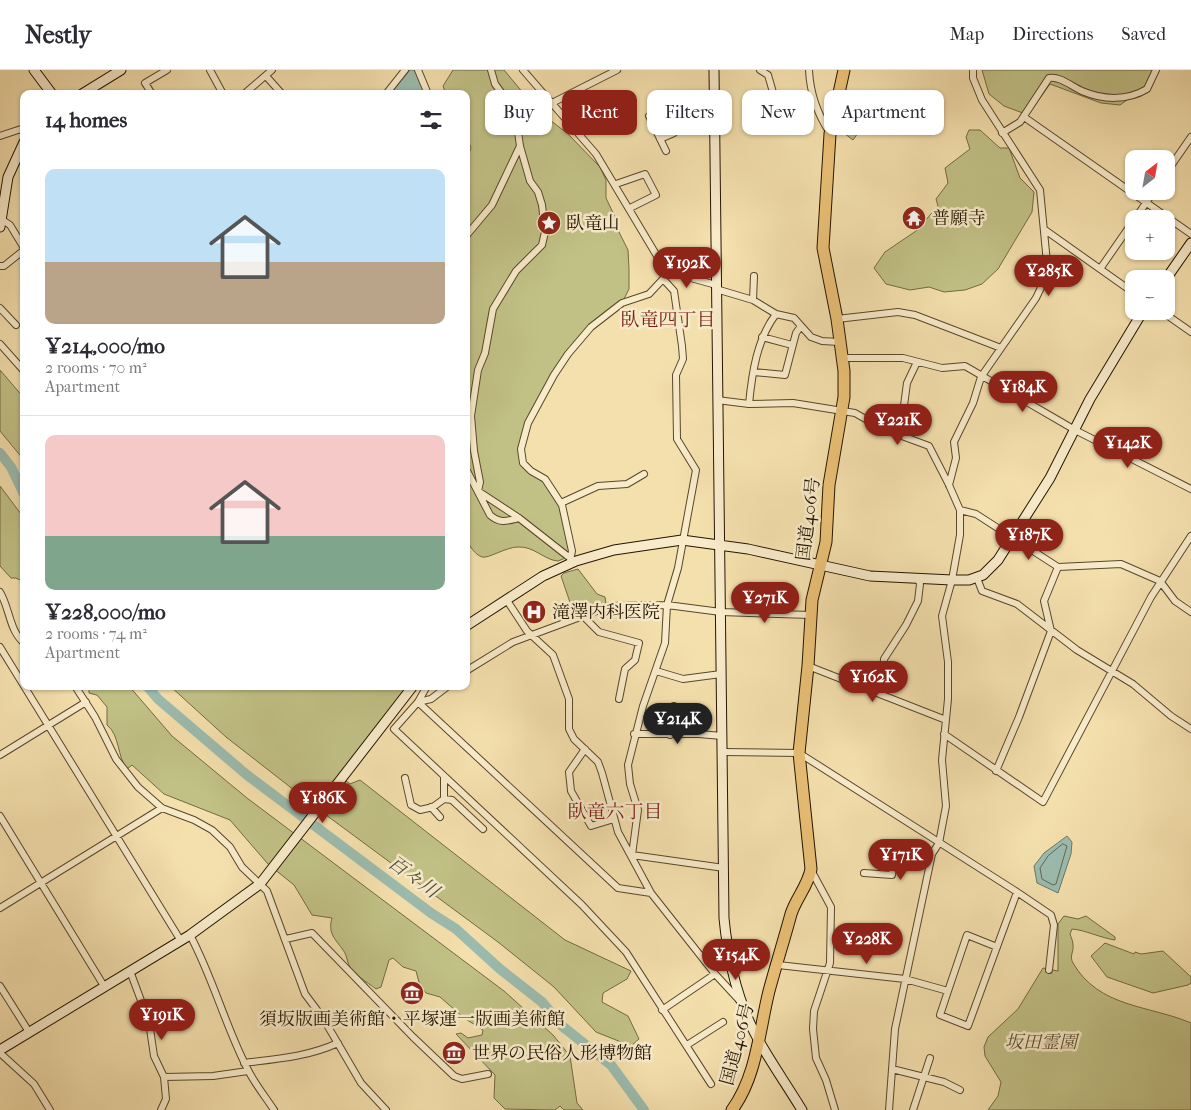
<!DOCTYPE html>
<html lang="en">
<head>
<meta charset="utf-8">
<style>
	body { margin:0; font-family:"IM FELL French Canon","Noto Serif JP",serif; background:#f2f2f3; color:#2b2b33; height:100vh; display:flex; flex-direction:column; font-size:19px; white-space:nowrap }
	* { box-sizing:border-box; margin:0 }
	p { font-size:16px; color:#7c7c81 }
	.icon { flex:none; width:28px; height:28px; fill:none; stroke:currentColor; stroke-width:2; stroke-linecap:round; stroke-linejoin:round }
	.map { position:relative; flex:1; overflow:hidden }
	.drawer { position:absolute; left:20px; top:20px; width:450px; height:600px; display:flex; flex-direction:column; background:#fff; border-radius:10px; box-shadow:0 1px 4px #0004 }
	.drawer>* { flex:none }
	.guide { position:absolute; left:485px; top:20px; width:475px; height:45px; display:flex; gap:10px }
	.needle { width:32px; rotate:31deg }
	.buttons { position:absolute; left:1125px; top:80px; display:grid; gap:10px }
	.buttons a { display:grid; place-items:center; width:50px; height:50px; border-radius:10px; background:#fff; box-shadow:0 1px 4px #0004; font-size:25px }
	.price { position:absolute; translate:-50% -42px; padding:0 11px; border-radius:18px; background:#8f2418; color:#fff; font-size:16px; line-height:32px; filter:drop-shadow(0 1px 2px #0008) }
	.price::after { content:''; position:absolute; left:50%; top:30px; width:15px; height:11px; margin-left:-8px; background:inherit; clip-path:polygon(0 0,100% 0,50% 100%) }
	.price.on { background:#222; color:#fff }
	ul { padding:0; list-style:none }
	li { display:grid; align-content:center; gap:10px; height:265px; padding:0 25px }
	li+li { border-top:1px solid #e1e1e2 }
	li span { display:grid; place-items:center; height:155px; border-radius:10px; color:#555 }
	li>.icon { margin-inline-start:auto }
	span .icon { width:90px; height:90px; fill:#fffc; stroke-width:1 }
	li b { font-size:21px }
	h2 { display:flex; justify-content:space-between; align-items:center; height:60px; padding:0 25px; font-size:21px }
	.chip { padding:0 18px; border-radius:10px; background:#fff; box-shadow:0 1px 4px #0004; font-size:18px; line-height:45px }
	.chip.on { background:#8f2418; color:#fff }
	header { display:flex; align-items:center; gap:30px; box-sizing:border-box; height:70px; padding:0 25px; background:#fff; border-bottom:1px solid #e1e1e2 }
	header strong { font-size:24px }
	nav { display:flex; gap:28px; margin-inline-start:auto; font-size:18px }
	.map>svg:first-child { display:block }
	.green { fill:#c1c186; stroke:#726a43 }
	.water { fill:#9cbcaf; stroke:#6c7969 }
	.lines { fill:none; stroke-linecap:round; stroke-linejoin:round }
	.shore { stroke:#606858; stroke-width:1 }
	.river { stroke:#9cbcaf; stroke-width:10 }
	.street-casing { stroke:#58472b; stroke-width:8 }
	.secondary-casing { stroke:#241400; stroke-width:11 }
	.highway-casing { stroke:#241400; stroke-width:13 }
	.street { stroke:#f8ebca; stroke-width:6 }
	.secondary { stroke:#f8ebca; stroke-width:9 }
	.highway { stroke:#eac076; stroke-width:11 }
	.labels { text-anchor:middle; stroke-width:5; stroke-linejoin:round; paint-order:stroke }
	.poi-label { font-size:18px; fill:#241400; stroke:#f8ebca; text-anchor:start }
	.street-label { font-size:18px; fill:#241400; stroke:#f8ebca }
	.park-label { font-size:18px; font-style:italic; fill:#5b512f; stroke:#f8ebca }
	.neighbourhood-label { font-size:19px; fill:#7a1f14; stroke:#f8ebca }
	.water-label { font-size:19px; font-style:italic; fill:#4e4f3d; stroke:#f8ebca }
</style>
</head>
<body>
<header>
<strong>Nestly</strong>
<nav><a>Map</a><a>Directions</a><a>Saved</a></nav>
</header>
<div class="map">
<svg width="1191" height="1040" viewBox="0 0 1191 1040">
	<rect width="100%" height="100%" fill="#f4e0ad"/>
	<filter id="stains"><feTurbulence type="fractalNoise" baseFrequency=".004" numOctaves="4"/><feColorMatrix values="0 0 0 0 .2 0 0 0 0 .09 0 0 0 0 .02 0 0 0 .5 -.17"/></filter>
	<radialGradient id="worn" r=".72"><stop offset=".6" stop-color="#630" stop-opacity="0"/><stop offset="1" stop-color="#630" stop-opacity=".3"/></radialGradient>
	<path class="green" d="M453,0H504L524,24L550,50L568,64L600,97L606,110V128L615,147L617,158L628,180L629,199V219L622,233L592,257L568,284L528,353L521,379L523,393C561,422 562,436 572,481L568,487L558,491C544,490 534,476 518,477C506,477 488,489 482,487C474,484 470,476 466,469V91L471,78L466,64V24H446L443,16Z
		M982,0H1157L1145,17L1120,35L1101,33L1050,14L1028,45L1004,36L989,24Z
		M848,47L863,56L853,70L836,57L837,48Z
		M969,60H980L1000,78H1009L1020,108L1034,122L1032,142L998,199L982,214L965,220L944,222L929,217L910,220L886,214L874,198L885,182L916,161L938,136L936,129L948,113L945,98L970,79L966,67Z
		M0,300L24,328V390L0,361Z
		M0,416L24,448V512L16,508H11L0,496Z
		M578,499L597,524L605,527L606,534L575,547L561,506L564,503Z
		M89,616H129L172,666L247,728L504,921L553,965L570,986L577,1033L583,1040H564L560,1036L555,1040L505,1039L494,1028L495,1005L456,964L461,963L468,968L482,965L483,960L464,948L440,927L426,923L420,916L416,901L403,897L393,888L389,890L381,917L376,919C367,912 353,904 349,895C347,891 347,887 345,883C337,870 327,865 332,848L312,845L294,815L268,794L230,750L164,724L132,695L127,699C117,687 120,665 107,655V637L97,625L89,623Z
		M170,616H407L339,705L350,714L360,710L565,870L631,901L627,909L603,923L602,932L628,946L639,969L631,976L596,962L554,917L498,872L326,745L226,667Z
		M1064,846L1078,849L1086,846L1115,867V870C1101,868 1085,860 1072,859L1070,864C1071,867 1073,871 1073,875C1074,882 1069,886 1073,893C1099,938 1149,935 1191,953V1040H988L998,1026L1001,1012L985,986L984,977L988,967L1018,939L1043,898L1058,901V854Z
		M1105,873L1134,884L1135,882L1141,884L1163,881L1191,907V913L1188,915L1153,923L1107,907L1091,886Z"/>
	<path class="water" d="M410,0H415L425,24H390Z
		M1067,766L1072,772L1071,784L1058,823L1037,813L1034,796L1044,783Z"/>
	<g class="lines">
		<path class="shore" d="M1063,774L1067,776L1056,814L1053,815L1042,809L1040,798L1048,786Z"/>
		<path class="river" d="M0,383L11,397L24,424
			M147,616L158,629L247,705L431,843L456,859L500,899L542,932L562,956L611,995L644,1040"/>
		<g class="street-casing">
			<path id="street" d="M210,0L223,24
				M418,0L428,24
				M491,0L495,14L515,41L520,76L530,111L538,122L542,135L545,162L542,175L516,201L493,239L485,283L478,300L471,346L474,381L480,412L478,421L519,448L570,488
				M523,0L596,84L666,201L716,215
				M760,0L768,5L781,50
				M809,0C810,22 818,45 830,63
				M266,6L282,24
				M152,24L145,13L167,0
				M244,24L272,0
				M386,24L405,0
				M552,33L617,0
				M649,46L666,81
				M1024,47L1191,164
				M1002,63L1020,52L1049,8C1060,6 1071,16 1082,21C1103,30 1127,31 1147,19L1156,0
				M0,66L21,59L24,62
				M660,69L674,63L679,55L696,48L715,47
				M1166,103L1191,67
				M616,114L645,104L656,125L630,138
				M1,149L10,155L24,178
				M1135,149L1154,121
				M1045,160L1134,223
				M466,166L492,135L520,76
				M0,196H4L24,180
				M1100,199L1134,150
				M716,219L753,230L776,244L794,248L811,267L822,271L839,272
				M753,230L754,206
				M0,238L16,255
				M1161,241L1191,262
				M837,249L898,242L915,245L1001,278
				M762,267L792,275
				M0,274L24,301
				M842,288H903L942,298L965,296L1075,360L1191,419
				M754,302L785,305L796,263L801,256
				M717,330L749,334L793,333L855,343L883,359L929,376L949,415L960,440V465L952,510L942,546L948,592V629L942,690L946,736L939,773L932,784L895,959L889,1040
				M749,334C752,303 757,269 776,244
				M903,366V343L907,313L917,292
				M466,399L490,445C500,454 507,451 519,448
				M949,415L956,388L954,372L973,333L981,307L1036,228L1048,203L1040,120L982,30L973,8V0
				M561,433L598,416L627,414L644,404
				M960,440L976,444L1058,497L1121,494L1160,511L1175,531L1191,542
				M570,491L572,481L562,435L545,409L531,401L523,393L521,379L528,353L554,305L568,284L591,257L622,233L649,224L663,209L666,201
				M977,508L982,521L1017,534L1077,580L1133,614L1171,646L1191,659
				M0,522C10,539 9,560 24,573
				M506,529L527,561L553,585L569,629V659L574,669L598,692L602,703L618,762L651,823L715,904L739,930
				M583,546L599,562L639,573L635,590L625,599L619,629
				M0,577L24,616
				M808,596L946,650
				M466,601L513,572L610,536L667,535L721,542L810,545
				M656,601L683,609L721,604
				M24,616L181,871
				M75,616L95,647L116,689L138,717L162,738L194,750L212,760L230,777L242,797L267,821L305,924L323,948L361,1013L386,1040
				M427,616L418,632L394,659L582,835L626,882L711,1014
				M881,624L884,589L906,555L918,531L920,514L918,509
				M418,632L618,818L651,823
				M418,632L431,629L448,616
				M634,664H699L722,666
				M944,664L1043,732L1151,527L1191,466
				M670,665L674,636
				M585,679L569,702L571,721L591,756L614,749
				M723,682L799,683L1017,822L1051,845L1054,855L1049,900
				M0,685L86,632
				M996,701L1019,647L1051,561L1044,531L1058,497
				M405,708L411,735L420,740L433,737L444,729V706
				M444,729L452,730L483,759
				M431,737L440,747
				M0,746L104,916
				M632,785L638,740L630,714L628,695L643,636L665,573L667,535L678,498L696,400L677,369L676,305L683,289L682,276L674,221L663,209
				M632,785L724,798
				M811,800L831,837L830,893L814,941L813,959L816,988L826,1010L835,1040
				M864,803L892,805L896,783L930,791
				M0,838L162,738
				M190,865C213,908 225,955 247,998C254,1013 265,1026 274,1040
				M286,869L312,863L413,967L454,1006L462,1009L488,1004
				M778,895L905,909L948,921L940,945L968,956L1017,822
				M130,901L149,952L154,986L164,1007L166,1029L161,1040
				M0,916L29,962
				M948,921L967,865L997,877
				M662,940L715,904
				M687,975L723,952
				M0,983L34,1014L50,1040
				M244,993C277,989 307,987 338,973
				M892,999L944,1012L960,1020
				M164,1007L213,1006L248,1001
				M913,1040L930,988"/>
		</g>
		<g class="secondary-casing">
			<path id="secondary" d="M34,0L52,24
				M714,0L724,848C728,890 738,934 759,971C772,994 788,1017 802,1040
				M82,24L121,0
				M0,157L8,107L24,72
				M1166,209L1191,173
				M466,556L543,506L576,491L614,480L682,470L748,479L870,506L952,510H969L983,505L998,490L1050,408L1090,329L1143,241
				M0,980L190,865L260,814L413,616"/>
		</g>
		<g class="highway-casing">
			<path id="highway" d="M732,1040C757,1006 759,961 769,921C776,895 784,870 791,844C796,828 808,816 811,799L799,683L808,596L812,530L826,472L829,415L844,327V301L837,249L823,178L830,64L844,0"/>
		</g>
		<use href="#street" class="street"/>
		<use href="#secondary" class="secondary"/>
		<use href="#highway" class="highway"/>
	</g>
	<defs>
		<g id="temple-disc" transform="scale(1.25)"><circle r="9.5" fill="#8f2418" stroke="#f8ebca"/><path d="M0-6L5-2H3V0L6.5 2.5H4V6H1.5V3h-3V6H-4V2.5H-6.5L-3 0V-2H-5Z" fill="#fff"/></g>
		<g id="sight-disc" transform="scale(1.25)"><circle r="9.5" fill="#8f2418" stroke="#f8ebca"/><path d="M0-6L1.8-2.2L6-1.7L2.9 1.2L3.7 5.4L0 3.3L-3.7 5.4L-2.9 1.2L-6-1.7L-1.8-2.2Z" fill="#fff"/></g>
		<g id="hospital-disc" transform="scale(1.25)"><circle r="9.5" fill="#8f2418" stroke="#f8ebca"/><path d="M-5-5h3v3.5h4V-5h3V5h-3V1.5h-4V5h-3Z" fill="#fff"/></g>
		<g id="museum-disc" transform="scale(1.25)"><circle r="9.5" fill="#8f2418" stroke="#f8ebca"/><path d="M0-6L6-3V-2H-6V-3ZM-5-1h2V3h-2ZM-1-1h2V3h-2ZM3-1h2V3H3ZM-6 4H6V6H-6Z" fill="#fff"/></g>
	</defs>
	<g fill-rule="evenodd">
		<use href="#temple-disc" x="914" y="148"/>
		<use href="#sight-disc" x="549" y="153"/>
		<use href="#hospital-disc" x="534" y="542"/>
		<use href="#museum-disc" x="412" y="923"/>
		<use href="#museum-disc" x="454" y="983"/>
	</g>
	<g class="labels">
		<g class="poi-label">
			<text x="932" y="154">普願寺</text>
			<text x="566" y="159">臥竜山</text>
			<text x="552" y="548">滝澤内科医院</text>
			<text x="412" y="955" text-anchor="middle">須坂版画美術館・平塚運一版画美術館</text>
			<text x="472" y="989">世界の民俗人形博物館</text>
		</g>
		<g class="street-label">
			<text transform="translate(808 449) rotate(-83)" y="6">国道406号</text>
			<text transform="translate(737 974) rotate(-75)" y="6">国道406号</text>
		</g>
		<g class="park-label">
			<text x="1041" y="978">坂田霊園</text>
		</g>
		<g class="neighbourhood-label">
			<text x="668" y="256">臥竜四丁目</text>
			<text x="615" y="748">臥竜六丁目</text>
		</g>
		<g class="water-label">
			<text transform="translate(414 806) rotate(36)" y="7">百々川</text>
		</g>
	</g>
	<rect width="100%" height="100%" filter="url(#stains)"/>
	<rect width="100%" height="100%" fill="url(#worn)"/>
</svg>
<div class="buttons">
<a><svg class="needle" viewBox="-14 -14 28 28"><path d="M0-13l5 13h-10z" fill="#e53935"/><path d="M0 13l5-13h-10z" fill="#7c7c81"/></svg></a>
<a>+</a>
<a>−</a>
</div>
<b class="price" style="left:687px;top:219px">¥192K</b>
<b class="price" style="left:1049px;top:227px">¥285K</b>
<b class="price" style="left:1023px;top:343px">¥184K</b>
<b class="price" style="left:898px;top:376px">¥221K</b>
<b class="price" style="left:1128px;top:399px">¥142K</b>
<b class="price" style="left:1029px;top:491px">¥187K</b>
<b class="price" style="left:765px;top:554px">¥271K</b>
<b class="price" style="left:873px;top:633px">¥162K</b>
<b class="price on" style="left:678px;top:675px">¥214K</b>
<b class="price" style="left:323px;top:754px">¥186K</b>
<b class="price" style="left:901px;top:811px">¥171K</b>
<b class="price" style="left:867px;top:895px">¥228K</b>
<b class="price" style="left:736px;top:911px">¥154K</b>
<b class="price" style="left:162px;top:971px">¥191K</b>
<div class="guide">
<a class="chip">Buy</a>
<a class="chip on">Rent</a>
<a class="chip">Filters</a>
<a class="chip">New</a>
<a class="chip">Apartment</a>
</div>
<section class="drawer">
<h2>14 homes<svg class="icon" aria-label="filters" viewBox="0 0 24 24"><path d="M4 7h16M4 17h16"/><circle cx="9" cy="7" r="2"/><circle cx="15" cy="17" r="2"/></svg></h2>
<ul>
<li><span style="background:linear-gradient(#bfe0f5 60%,#b9a48a 0)"><svg class="icon" aria-label="home" viewBox="0 0 24 24"><path d="M3 11l9-7 9 7M6 9v11h12V9"/></svg></span><div><b>¥214,000/mo</b><p>2 rooms · 70 m²</p><p>Apartment</p></div></li>
<li><span style="background:linear-gradient(#f6c9c9 65%,#7fa58c 0)"><svg class="icon" aria-label="home" viewBox="0 0 24 24"><path d="M3 11l9-7 9 7M6 9v11h12V9"/></svg></span><div><b>¥228,000/mo</b><p>2 rooms · 74 m²</p><p>Apartment</p></div></li>
</ul>
</section>
</div>
</body>
</html>
